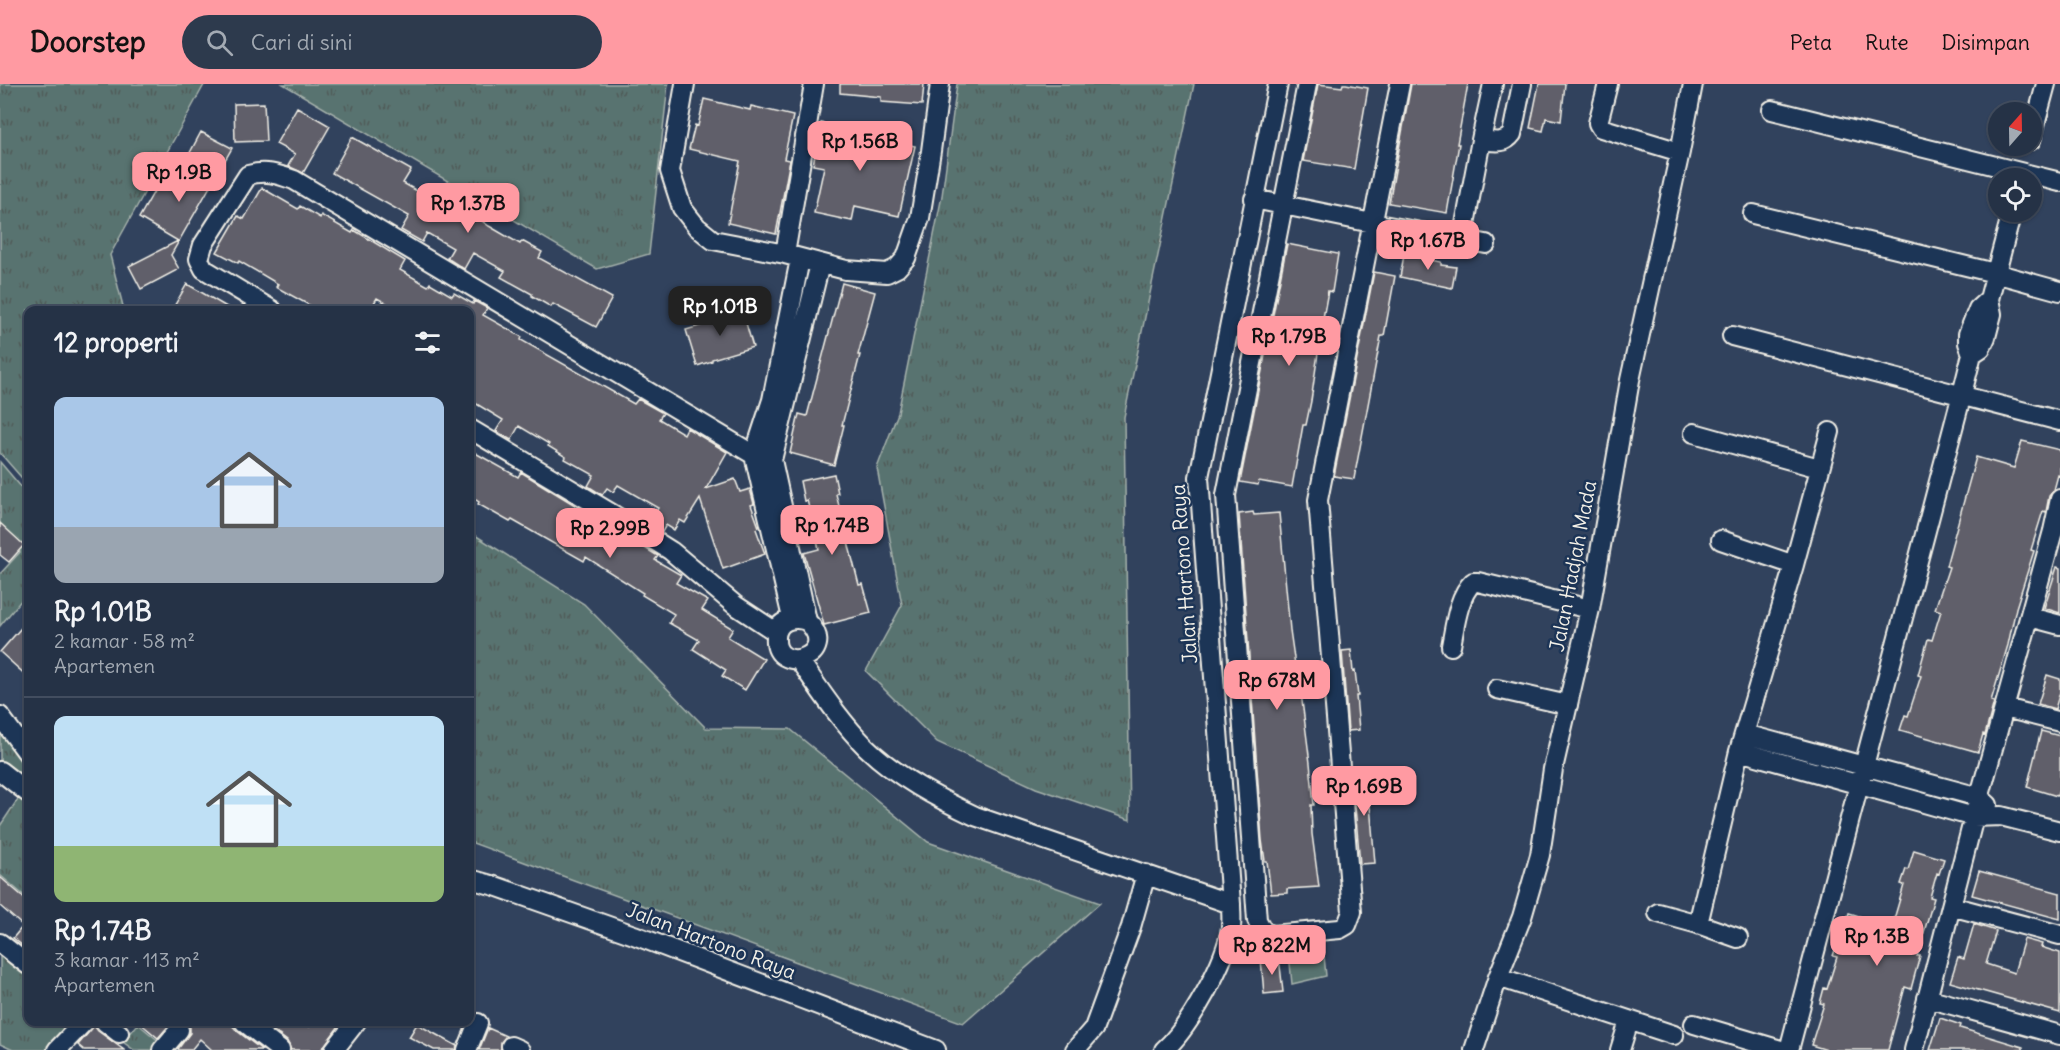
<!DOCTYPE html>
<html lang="id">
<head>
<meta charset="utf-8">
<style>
	body { margin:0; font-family:Delius,sans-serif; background:#2d3a4d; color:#f1f3f6; height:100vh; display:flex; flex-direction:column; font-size:22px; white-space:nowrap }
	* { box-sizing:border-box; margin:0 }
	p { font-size:20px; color:#a3aab3 }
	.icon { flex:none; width:33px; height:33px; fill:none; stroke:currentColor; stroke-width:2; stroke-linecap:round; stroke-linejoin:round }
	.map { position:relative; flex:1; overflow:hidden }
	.details { position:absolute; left:24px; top:222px; width:450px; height:720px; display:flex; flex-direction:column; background:#253246; border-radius:12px; box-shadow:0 2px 4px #0004,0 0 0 2px #424d5f }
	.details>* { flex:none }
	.needle { width:39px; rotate:20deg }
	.tools { position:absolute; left:1988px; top:18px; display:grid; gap:12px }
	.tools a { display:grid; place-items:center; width:54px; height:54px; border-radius:50%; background:#253246; box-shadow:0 2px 4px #0004,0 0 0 2px #424d5f; font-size:30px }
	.price { position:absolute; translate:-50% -51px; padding:0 14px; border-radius:12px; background:#ff9aa2; color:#111; font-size:20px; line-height:39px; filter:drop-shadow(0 2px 3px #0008) }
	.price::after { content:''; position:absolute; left:50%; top:36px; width:18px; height:14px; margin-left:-9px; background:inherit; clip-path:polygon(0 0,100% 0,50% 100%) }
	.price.on { background:#222; color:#fff }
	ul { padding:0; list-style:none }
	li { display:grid; align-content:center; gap:12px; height:318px; padding:0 30px }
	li+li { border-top:2px solid #424d5f }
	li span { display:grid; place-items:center; height:186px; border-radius:12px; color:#555 }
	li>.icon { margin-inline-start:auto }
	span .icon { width:108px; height:108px; fill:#fffc; stroke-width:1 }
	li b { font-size:26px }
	h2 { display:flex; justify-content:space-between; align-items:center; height:72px; padding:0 30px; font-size:26px }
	header { display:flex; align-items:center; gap:36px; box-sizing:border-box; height:84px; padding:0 30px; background:#ff9aa2; color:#111 }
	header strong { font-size:28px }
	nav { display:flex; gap:33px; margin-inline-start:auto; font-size:21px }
	.search { width:420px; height:54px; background:#2d3a4d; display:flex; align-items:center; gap:15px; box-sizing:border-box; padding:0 21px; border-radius:33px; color:#a3aab3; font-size:22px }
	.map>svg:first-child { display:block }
	.grass { fill:url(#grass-tufts); stroke:#a6b2ac; stroke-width:1.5 }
	.pitch { fill:#597370; stroke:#a6b2ac; stroke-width:1.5 }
	.building { fill:#605f6a; stroke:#f4f1e8; stroke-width:1.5 }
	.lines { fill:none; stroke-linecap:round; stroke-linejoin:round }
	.minor-casing { stroke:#f4f1e8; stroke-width:22 }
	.minor { stroke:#1d3557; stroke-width:18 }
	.labels { text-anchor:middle; stroke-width:5; stroke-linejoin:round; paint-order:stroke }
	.street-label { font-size:20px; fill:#f4f1e8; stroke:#1d3557 }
</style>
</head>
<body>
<header>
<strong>Doorstep</strong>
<div class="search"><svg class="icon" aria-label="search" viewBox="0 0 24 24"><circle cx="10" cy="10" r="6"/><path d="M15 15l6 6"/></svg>Cari di sini</div>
<nav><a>Peta</a><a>Rute</a><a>Disimpan</a></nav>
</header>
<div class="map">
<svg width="2060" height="966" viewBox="0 0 2060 966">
	<defs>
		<pattern id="grass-tufts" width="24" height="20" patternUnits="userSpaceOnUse" patternTransform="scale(1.5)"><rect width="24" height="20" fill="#597370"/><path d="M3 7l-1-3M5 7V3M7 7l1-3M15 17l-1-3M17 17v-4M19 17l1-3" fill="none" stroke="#505b59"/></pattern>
	</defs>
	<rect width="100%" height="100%" fill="#31425d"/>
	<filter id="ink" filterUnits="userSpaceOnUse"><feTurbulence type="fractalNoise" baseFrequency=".0167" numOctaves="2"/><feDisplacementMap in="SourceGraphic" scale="12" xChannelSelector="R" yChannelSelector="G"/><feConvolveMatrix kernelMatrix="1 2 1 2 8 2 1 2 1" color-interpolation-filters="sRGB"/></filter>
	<g filter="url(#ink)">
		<path class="grass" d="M0,0H207L204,1L110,171L124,226H28V401L0,369Z
			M283,0H668L649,170L597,185Z
			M957,0H1194L1124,333L1130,736L1036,704L937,658L866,587L902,521L877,384L898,329L942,112Z
			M0,378L28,411V508L0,542V490L20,468L0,452Z
			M470,448L584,520L706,644L790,645L928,758L1100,819L963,939L470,758Z
			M0,630L24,657L27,695L0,676Z
			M20,712L28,716V815L0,791V742Z
			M0,870L28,892V938H68L46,966H13L0,960Z
			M138,940L160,958L153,966H134L123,958Z"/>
		<path class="pitch" d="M1289,869L1324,872L1326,892L1292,900Z"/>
		<path class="building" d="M840,0H924L922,21L881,18V13L840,9Z
			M1318,0L1342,3L1343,0H1346L1368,4L1354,85L1303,77Z
			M1411,0H1468L1457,60H1459L1447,129L1389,119Z
			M1539,0H1565L1561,37L1546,34L1543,47L1530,44Z
			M704,15L750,26L751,22L793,32L784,75L790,76L776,150L728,139L740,77L689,65L695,41L698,42Z
			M264,19L266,57L235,58L234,20Z
			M297,23L330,42L303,89L288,82L295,70L276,60Z
			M821,39L870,48L869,52L915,62L899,132L855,122L852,137L814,129L824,83L813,81Z
			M201,48L232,64L171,171L179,185L141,205L129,182L178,157L139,134L174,72L185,78Z
			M352,53L411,86L403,99L445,123L454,108L475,121L471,129L489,142L520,160L522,157L542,168L539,174L612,214L596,243L553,220L551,223L532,212V210L501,193L505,187L473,169L464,185L447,174L453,164L427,149L422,158L401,146L409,132L332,89Z
			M262,104L298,125L300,122L320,134L321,131L352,149L354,146L405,177L400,186L428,202L430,199L452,212L454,209L473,220L474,217L487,224L483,231L522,253L521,256L634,320L638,315L663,329L659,335L684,350L687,344L727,368L706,405L735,395L740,408L750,405L754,420L751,421L759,443L756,445L765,470L723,485L700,415L685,439L680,436L674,446L666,441L662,448L649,440L658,424L618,401L613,408L607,404L602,411L588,402L594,391L565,375L566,373L548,362L549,360L519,342L511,356L496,347L503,336L470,316V226H399L377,214L370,226H318L276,203L278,200L239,177L238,179L217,168L238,132L244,135Z
			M1287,160L1338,170L1332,208L1328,207L1318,261L1319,262L1311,317L1306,341H1303L1292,403L1259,397L1258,401L1240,398Z
			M1404,171L1441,178V181L1456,183L1452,204L1400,193Z
			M1374,188L1395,192L1384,252H1381L1354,395L1334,392Z
			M842,199L875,208L858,271H860L842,341H844L834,381L790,369L799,330L807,332Z
			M187,200L232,226H172Z
			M741,222L753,263L712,275V277L697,282L686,246L723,235L721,228Z
			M2022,357L2060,366V392L2058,391L2054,406L2049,412L2046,428L2043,427L2031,466L2034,467L2016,524L2008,561L1991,617L1994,618L1985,651L1983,650L1978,668L1900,646L1905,631L1908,632L1921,592L1918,591L1928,555L1932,556L1941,527L1935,525L1949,483L1946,482L1976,373L2014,384Z
			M470,366L518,393L521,388L658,472L655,476L681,491L676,499L708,517L702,526L733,545L728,553L764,575L745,606L722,592L726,586L693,565L699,556L669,539L674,530L642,511L643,509L586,473L584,477L512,436L510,438L478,420L479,418L470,412Z
			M834,390L838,409L836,410L846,450L859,501L863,500L871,529L824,541L804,469L819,465L807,416L804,417L800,397Z
			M1253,428L1254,431L1279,429L1290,546L1299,609H1301L1310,679L1314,721H1311L1312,750L1319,803L1287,805V809L1271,810L1267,777H1265L1262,756L1239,430Z
			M0,439L24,461L9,478L0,471Z
			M2057,483L2060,484V529L2044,524Z
			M28,536V593L0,568Z
			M1351,566L1353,588L1355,587L1358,612H1356L1359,646L1348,647L1342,567Z
			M2047,591L2060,595V608L2055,625L2038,620Z
			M2041,647L2060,652V703L2057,712L2027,703Z
			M1367,686L1375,779L1360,780L1352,688Z
			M1914,766L1944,775L1939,790L1937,789L1930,813L1934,814L1917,872H1920L1915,890L1911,905L1905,903L1888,966H1827L1811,961L1824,920L1820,919L1824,904L1827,905L1837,873L1833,872L1838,857L1840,858L1849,829L1892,842L1904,801L1901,800L1906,785L1908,786Z
			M1979,787L2060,809V835L1972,811Z
			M0,793L28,817V866L13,854L23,842L0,822Z
			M1974,840L1996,847L1986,880L2014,889L2024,855L2042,860L2041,863L2060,869V929L1950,898L1958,873L1964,875Z
			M1279,873L1283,908L1264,910L1261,875Z
			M1940,934L1961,941L1960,944L2023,963V966H1930Z
			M139,938H172L158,954Z
			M186,938H229L237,947L262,966H212L200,955L191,966H179L178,965L190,949V943Z
			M262,938H303L309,943L314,938H342L321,966H291L287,957Z
			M417,940L457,962L456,966H434L409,953Z
			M94,942L98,947L124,966H84L78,961Z
			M488,944L506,952L501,958V966H479Z"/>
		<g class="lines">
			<g class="minor-casing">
				<path id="minor" d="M685,0L670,87L682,124L697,143L713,156L785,170L846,186L887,189L897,184L906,174L920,134L931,67L940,0
					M1307,0L1226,411L1257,836L1263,847L1272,851L1340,845L1347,841L1352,828L1318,416L1400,0
					M1608,0L1598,39L1601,44L1680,68
					M1772,26L2060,98
					M1481,56L1493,0
					M2031,56L2046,0
					M1254,115L1372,139L1486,160
					M1753,130L1995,189L2060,207
					M1462,156L1481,56C1493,57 1504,61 1512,50L1522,0
					M785,170L814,0
					M272,226L204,185L199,175L203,161L248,91C265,86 277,90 294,96L754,371L772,376
					M1732,252L2060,337
					M1972,270L1981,264L1986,253L1992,230L1989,215L2012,128
					M470,345L614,431L671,467L735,521L776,548
					M1694,349L1819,384
					M1721,456L1794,481
					M2030,533L2060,541
					M792,534L754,371L772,316L800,175
					M807,537C794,532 777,536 776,553C773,593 843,573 807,537L772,376L820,180
					M1451,562C1455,542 1458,512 1473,498H1478L1590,525
					M799,576C820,606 840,637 866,663C897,693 937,714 975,732L1231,820
					M1497,605L1568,621
					M2005,624L2060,638
					M0,632L28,670
					M1745,650L1979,713L1988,721
					M1739,667L1974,733L2001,732L2060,747
					M0,687L28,709
					M470,795L495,802L634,851L936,966
					M1951,822L2060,851
					M1658,829L1698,840L1738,854
					M1698,840L1739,667L1794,481L1830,348
					M0,859L28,881
					M1498,893L1674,951
					M1927,914L2060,951
					M105,938L119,949
					M244,938L280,966
					M1694,940L1781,966
					M511,962L520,966
					M57,966L84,938
					M162,966L179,946
					M334,966L356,938
					M467,966L478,939
					M1075,966L1094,944L1131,843L1146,790
					M1164,966C1189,944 1227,876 1231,843C1232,836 1231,827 1231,820L1199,393L1278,0
					M1474,966L1498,893L1522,833L1540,771L1553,685L1590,525L1630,296L1680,68L1693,0
					M1620,966L1629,937
					M1789,966L1962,310L1972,270L1968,259V250L1978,225L1989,215
					M1914,966L1974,733L2053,447L2060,415"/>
			</g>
			<use href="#minor" class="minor"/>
		</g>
	</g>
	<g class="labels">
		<g class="street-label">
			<text transform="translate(1573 482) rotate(-79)" y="7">Jalan Hadjah Mada</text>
			<text transform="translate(1184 490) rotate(-94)" y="7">Jalan Hartono Raya</text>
			<text transform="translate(711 857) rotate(21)" y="7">Jalan Hartono Raya</text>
		</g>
	</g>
</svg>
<div class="tools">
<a><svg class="needle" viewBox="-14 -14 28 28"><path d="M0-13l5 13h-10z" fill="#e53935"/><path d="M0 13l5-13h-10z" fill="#a3aab3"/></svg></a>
<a><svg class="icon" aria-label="locate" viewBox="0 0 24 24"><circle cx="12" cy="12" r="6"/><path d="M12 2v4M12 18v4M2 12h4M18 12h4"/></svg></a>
</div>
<b class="price" style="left:860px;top:88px">Rp 1.56B</b>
<b class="price" style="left:179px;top:119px">Rp 1.9B</b>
<b class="price" style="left:468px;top:150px">Rp 1.37B</b>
<b class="price" style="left:1428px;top:187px">Rp 1.67B</b>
<b class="price on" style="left:720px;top:253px">Rp 1.01B</b>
<b class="price" style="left:1289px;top:283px">Rp 1.79B</b>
<b class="price" style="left:832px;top:472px">Rp 1.74B</b>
<b class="price" style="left:610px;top:475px">Rp 2.99B</b>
<b class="price" style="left:1277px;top:627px">Rp 678M</b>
<b class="price" style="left:1364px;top:733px">Rp 1.69B</b>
<b class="price" style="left:1877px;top:883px">Rp 1.3B</b>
<b class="price" style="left:1272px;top:892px">Rp 822M</b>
<section class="details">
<h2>12 properti<svg class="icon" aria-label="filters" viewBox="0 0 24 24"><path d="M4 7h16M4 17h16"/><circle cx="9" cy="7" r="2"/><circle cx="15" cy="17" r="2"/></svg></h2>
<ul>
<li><span style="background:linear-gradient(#a9c7e8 70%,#9aa5b1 0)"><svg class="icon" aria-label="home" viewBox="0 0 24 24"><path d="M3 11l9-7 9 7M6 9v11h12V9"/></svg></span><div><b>Rp 1.01B</b><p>2 kamar · 58 m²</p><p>Apartemen</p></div></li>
<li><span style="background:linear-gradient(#bfe0f5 70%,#8fb573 0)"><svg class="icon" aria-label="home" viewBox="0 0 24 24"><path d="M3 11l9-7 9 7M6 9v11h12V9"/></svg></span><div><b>Rp 1.74B</b><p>3 kamar · 113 m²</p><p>Apartemen</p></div></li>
</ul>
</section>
</div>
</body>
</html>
